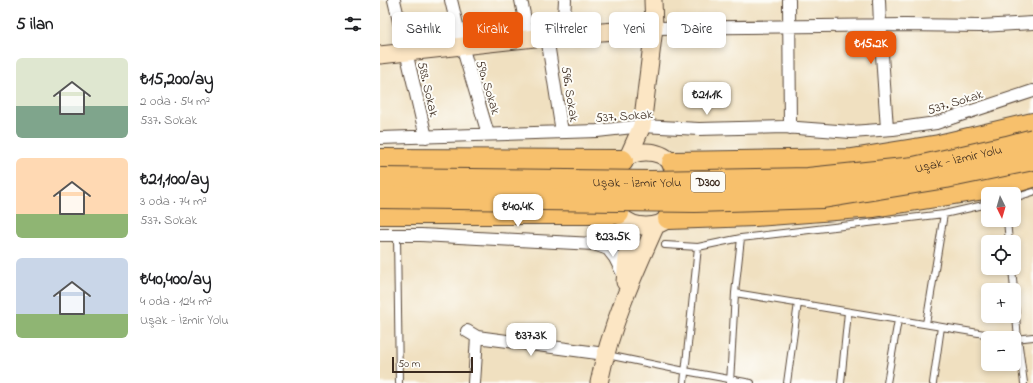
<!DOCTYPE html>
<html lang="tr">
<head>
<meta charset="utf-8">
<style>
	body { margin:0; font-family:"Indie Flower",sans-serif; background:#f6f6f6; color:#202124; height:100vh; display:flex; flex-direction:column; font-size:15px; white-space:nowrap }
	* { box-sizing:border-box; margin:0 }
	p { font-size:13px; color:#757577 }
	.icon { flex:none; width:22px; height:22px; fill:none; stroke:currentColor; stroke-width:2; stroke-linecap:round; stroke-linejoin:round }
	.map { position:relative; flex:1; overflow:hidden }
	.panel { display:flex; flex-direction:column; background:#fff; width:380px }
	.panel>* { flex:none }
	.banner { position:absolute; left:12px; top:12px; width:380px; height:36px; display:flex; gap:8px }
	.needle { width:26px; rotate:175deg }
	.buttons { position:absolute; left:601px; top:187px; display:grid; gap:8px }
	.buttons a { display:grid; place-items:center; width:40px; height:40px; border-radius:6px; background:#fff; box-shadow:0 2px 6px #0003; font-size:20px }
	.scale { position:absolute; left:12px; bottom:10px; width:81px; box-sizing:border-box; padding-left:4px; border:2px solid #3b2a1e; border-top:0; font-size:11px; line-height:14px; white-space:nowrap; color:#3b2a1e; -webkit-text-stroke:3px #fdfcf7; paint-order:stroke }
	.price { position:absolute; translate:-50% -34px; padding:0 9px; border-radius:8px; background:#fff; color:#222; font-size:13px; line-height:26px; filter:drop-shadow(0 1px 2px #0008) }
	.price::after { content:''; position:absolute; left:50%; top:24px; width:12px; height:9px; margin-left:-6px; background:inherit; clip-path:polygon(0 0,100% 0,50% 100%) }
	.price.selected { background:#ea580c; color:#fff }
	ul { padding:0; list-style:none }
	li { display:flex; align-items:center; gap:12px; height:100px; padding:0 16px }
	li span { display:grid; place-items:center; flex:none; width:112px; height:80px; border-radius:6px; color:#555 }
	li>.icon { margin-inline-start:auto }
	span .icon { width:48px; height:48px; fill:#fffc; stroke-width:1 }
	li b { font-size:17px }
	h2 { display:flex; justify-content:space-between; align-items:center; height:48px; padding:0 16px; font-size:17px }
	.tag { padding:0 14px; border-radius:6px; background:#fff; box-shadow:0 2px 6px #0003; font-size:14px; line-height:36px }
	.tag.selected { background:#ea580c; color:#fff }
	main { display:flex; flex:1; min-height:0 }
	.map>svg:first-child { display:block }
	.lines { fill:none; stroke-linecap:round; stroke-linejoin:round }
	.lane-casing { stroke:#564536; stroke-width:8 }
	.street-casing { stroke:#564536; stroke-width:14 }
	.secondary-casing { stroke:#564536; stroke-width:19 }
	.highway-casing { stroke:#564536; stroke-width:24 }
	.lane { stroke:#fff; stroke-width:6 }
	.street { stroke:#fff; stroke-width:12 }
	.secondary { stroke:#fce6c4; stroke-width:17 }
	.highway { stroke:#f7c06c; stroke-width:22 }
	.highway-bridge-casing { stroke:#564536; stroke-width:24; stroke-linecap:butt }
	.highway-bridge { stroke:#f7c06c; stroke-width:22 }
	.labels { text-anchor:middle; stroke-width:4; stroke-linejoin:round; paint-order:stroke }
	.shield { fill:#fdfcf7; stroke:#75695f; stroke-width:1 }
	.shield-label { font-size:12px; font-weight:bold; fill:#3b2a1e }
	.street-label { font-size:13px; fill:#3b2a1e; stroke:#fdfcf7 }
</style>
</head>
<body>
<main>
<section class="panel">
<h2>5 ilan<svg class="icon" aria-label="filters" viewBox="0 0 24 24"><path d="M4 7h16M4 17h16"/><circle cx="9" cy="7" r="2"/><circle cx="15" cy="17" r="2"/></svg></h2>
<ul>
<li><span style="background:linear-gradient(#dfe7d0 60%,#7fa58c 0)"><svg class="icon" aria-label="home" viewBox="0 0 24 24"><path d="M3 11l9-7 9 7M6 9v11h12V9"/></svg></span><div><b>₺15,200/ay</b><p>2 oda · 54 m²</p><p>537. Sokak</p></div></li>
<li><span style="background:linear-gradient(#ffd9b3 70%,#8fb573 0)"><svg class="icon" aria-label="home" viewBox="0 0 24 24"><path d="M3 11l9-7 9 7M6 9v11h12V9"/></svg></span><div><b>₺21,100/ay</b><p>3 oda · 74 m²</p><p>537. Sokak</p></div></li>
<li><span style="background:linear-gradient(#c9d6e8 70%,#8fb573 0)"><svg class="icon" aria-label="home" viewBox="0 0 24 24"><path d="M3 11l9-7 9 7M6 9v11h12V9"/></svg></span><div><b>₺40,400/ay</b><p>4 oda · 124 m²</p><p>Uşak - İzmir Yolu</p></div></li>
</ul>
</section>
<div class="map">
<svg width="653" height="383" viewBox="0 0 653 383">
	<rect width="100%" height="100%" fill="#fdfcf7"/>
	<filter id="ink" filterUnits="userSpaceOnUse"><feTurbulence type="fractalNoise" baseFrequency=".025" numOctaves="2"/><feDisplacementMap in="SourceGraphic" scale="8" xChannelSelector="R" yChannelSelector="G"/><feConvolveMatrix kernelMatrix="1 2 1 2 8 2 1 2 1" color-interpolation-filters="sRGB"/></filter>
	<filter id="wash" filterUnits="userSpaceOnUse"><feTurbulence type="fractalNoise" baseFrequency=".012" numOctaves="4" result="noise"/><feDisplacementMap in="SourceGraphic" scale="16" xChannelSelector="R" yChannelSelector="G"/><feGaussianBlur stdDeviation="0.9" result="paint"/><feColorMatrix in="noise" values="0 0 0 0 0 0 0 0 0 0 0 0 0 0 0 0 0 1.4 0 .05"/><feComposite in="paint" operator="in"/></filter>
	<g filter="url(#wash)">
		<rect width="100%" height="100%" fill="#f0e0c0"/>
	</g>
	<g filter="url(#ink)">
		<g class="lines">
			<g class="lane-casing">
				<path id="lane" d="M634,198L653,192
					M627,220L629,242
					M17,236L19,383
					M285,245L318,247L304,383
					M318,247L361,238L564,214L608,204
					M632,268L634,290
					M355,293L629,338
					M634,294L638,339L644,383
					M546,324L564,214
					M635,339L653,337
					M227,355L305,371L371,383
					M350,383L355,293L361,238
					M407,383L418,303
					M461,383L468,312
					M507,383L518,320
					M553,383L561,327"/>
			</g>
			<g class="street-casing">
				<path id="street" d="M14,0L46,137
					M71,0L82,46L108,134
					M141,0L149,39
					M409,0L410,128
					M499,0L500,25L507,129
					M274,28L525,25L601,26L653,23
					M183,35L185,0
					M167,37L182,132
					M0,138L217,131L262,126L319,129L404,127L471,132L513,129L556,123L653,91
					M0,235H41L214,244L228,249L235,258L245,278
					M87,331L97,337L225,354
					M94,383L97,337"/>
			</g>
			<g class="secondary-casing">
				<path id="secondary" d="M0,55L183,35L274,28
					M229 189a37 37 0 1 1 74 0a37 37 0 1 1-74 0Z
					M248,157L262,126L274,28L273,0
					M245,282L248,248L247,221
					M219,383C230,327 253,276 276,225"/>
			</g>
			<g class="highway-casing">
				<path id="highway" d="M0,160L242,161
					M293,163L472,160L559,146L653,124
					M0,213H238
					M289,218L375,215L494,206L623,185L653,176"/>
			</g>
			<use href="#lane" class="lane"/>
			<use href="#street" class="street"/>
			<use href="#secondary" class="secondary"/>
			<use href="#highway" class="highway"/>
			<g class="highway-bridge-casing">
				<g id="highway-bridge">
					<path id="s1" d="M0,179L271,182L428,179L534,168L627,147L653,140"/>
					<path d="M0,197L315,201L443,197L566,177L653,159"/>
				</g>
			</g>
			<use href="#highway-bridge" class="highway-bridge"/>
		</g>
	</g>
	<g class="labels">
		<rect class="shield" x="311" y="172" width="34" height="20" rx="3"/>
		<g class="shield-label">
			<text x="328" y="186">D300</text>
		</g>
		<g class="street-label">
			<text transform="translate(109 87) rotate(73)" y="5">590. Sokak</text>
			<text transform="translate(49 89) rotate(77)" y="5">588. Sokak</text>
			<text transform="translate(191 94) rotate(81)" y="5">596. Sokak</text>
			<text transform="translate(575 101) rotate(-17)" y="5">537. Sokak</text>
			<text transform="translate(244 115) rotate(-4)" y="5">537. Sokak</text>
			<text dy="5" stroke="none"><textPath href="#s1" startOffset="580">Uşak - İzmir Yolu</textPath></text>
			<text dy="5" stroke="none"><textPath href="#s1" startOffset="257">Uşak - İzmir Yolu</textPath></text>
		</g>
	</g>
</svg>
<div class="buttons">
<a><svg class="needle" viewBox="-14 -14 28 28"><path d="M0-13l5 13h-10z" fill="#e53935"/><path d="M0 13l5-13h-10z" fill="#757577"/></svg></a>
<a><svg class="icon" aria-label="locate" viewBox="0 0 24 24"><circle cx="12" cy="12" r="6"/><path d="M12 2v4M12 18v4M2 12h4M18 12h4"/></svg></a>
<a>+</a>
<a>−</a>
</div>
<div class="scale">50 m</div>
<b class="price selected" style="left:491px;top:65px">₺15.2K</b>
<b class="price" style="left:327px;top:116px">₺21.1K</b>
<b class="price" style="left:138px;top:228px">₺40.4K</b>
<b class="price" style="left:233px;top:258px">₺23.5K</b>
<b class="price" style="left:151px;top:357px">₺37.3K</b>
<div class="banner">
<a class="tag">Satılık</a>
<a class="tag selected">Kiralık</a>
<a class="tag">Filtreler</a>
<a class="tag">Yeni</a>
<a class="tag">Daire</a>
</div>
</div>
</main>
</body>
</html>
